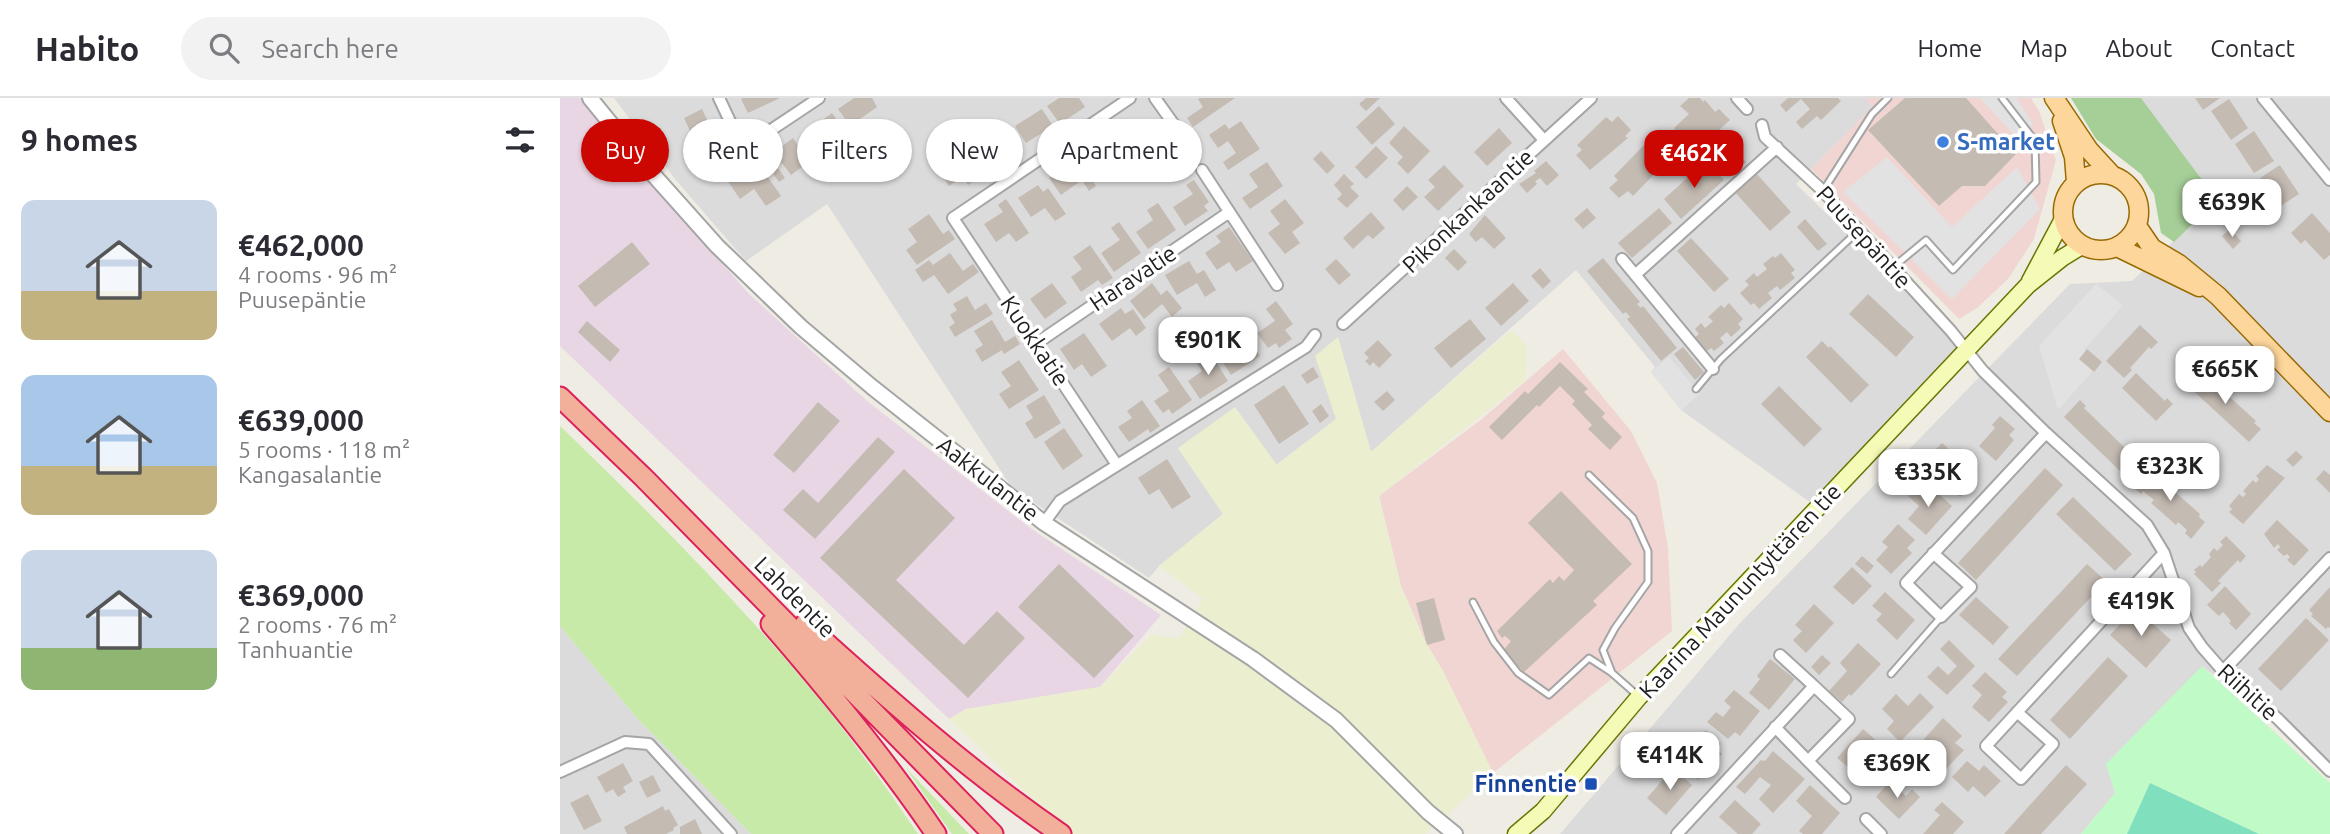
<!DOCTYPE html>
<html lang="en">
<head>
<meta charset="utf-8">
<style>
	body { margin:0; font-family:Ubuntu,sans-serif; background:#f2f2f3; color:#2b2b33; height:100vh; display:flex; flex-direction:column; font-size:26px; white-space:nowrap }
	* { box-sizing:border-box; margin:0 }
	p { font-size:23px; color:#7c7c81 }
	.icon { flex:none; width:38px; height:38px; fill:none; stroke:currentColor; stroke-width:2; stroke-linecap:round; stroke-linejoin:round }
	.map { position:relative; flex:1; overflow:hidden }
	.details { display:flex; flex-direction:column; background:#fff; width:560px }
	.details>* { flex:none }
	.banner { position:absolute; left:21px; top:21px; width:665px; height:63px; display:flex; gap:14px }
	.price { position:absolute; translate:-50% -60px; padding:0 16px; border-radius:14px; background:#fff; color:#222; font-size:23px; line-height:46px; filter:drop-shadow(0 2px 4px #0008) }
	.price::after { content:''; position:absolute; left:50%; top:42px; width:21px; height:16px; margin-left:-10px; background:inherit; clip-path:polygon(0 0,100% 0,50% 100%) }
	.price.active { background:#cc0600; color:#fff }
	ul { padding:0; list-style:none }
	li { display:flex; align-items:center; gap:21px; height:175px; padding:0 21px }
	li span { display:grid; place-items:center; flex:none; width:196px; height:140px; border-radius:14px; color:#555 }
	li>.icon { margin-inline-start:auto }
	span .icon { width:84px; height:84px; fill:#fffc; stroke-width:1 }
	li b { font-size:30px }
	h2 { display:flex; justify-content:space-between; align-items:center; height:84px; padding:0 21px; font-size:30px }
	.chip { padding:0 24px; border-radius:32px; background:#fff; box-shadow:0 2px 5px #0004; font-size:24px; line-height:63px }
	.chip.active { background:#cc0600; color:#fff }
	header { display:flex; align-items:center; gap:42px; box-sizing:border-box; height:98px; padding:0 35px; background:#fff; border-bottom:2px solid #e1e1e2 }
	header strong { font-size:33px }
	nav { display:flex; gap:38px; margin-inline-start:auto; font-size:24px }
	.search { width:490px; height:63px; background:#f2f2f3; display:flex; align-items:center; gap:18px; box-sizing:border-box; padding:0 24px; border-radius:38px; color:#7c7c81; font-size:26px }
	main { display:flex; flex:1; min-height:0 }
	.map>svg:first-child { display:block }
	.residential { fill:#dcdbdb }
	.commercial { fill:#f0d5d3 }
	.industrial { fill:#e8d6e4 }
	.farmland { fill:#ebeecf }
	.grass { fill:#c7eaa9 }
	.forest { fill:#a6cf98 }
	.park { fill:#c0fac6 }
	.pitch { fill:#80e0be }
	.parking { fill:#e2e2e2 }
	.building { fill:#c4bbb3 }
	.lines { fill:none; stroke-linecap:round; stroke-linejoin:round }
	.service-casing { stroke:#a5a5a5; stroke-width:9 }
	.minor-casing { stroke:#a5a5a5; stroke-width:14 }
	.tertiary-casing { stroke:#a5a5a5; stroke-width:18 }
	.secondary-casing { stroke:#677703; stroke-width:19 }
	.primary-casing { stroke:#986a00; stroke-width:21 }
	.trunk-casing { stroke:#dd215c; stroke-width:23 }
	.service { stroke:#fff; stroke-width:5 }
	.minor { stroke:#fff; stroke-width:10 }
	.tertiary { stroke:#fff; stroke-width:14 }
	.secondary { stroke:#f5fab7; stroke-width:16 }
	.primary { stroke:#fdd69b; stroke-width:18 }
	.trunk { stroke:#f2b09a; stroke-width:19 }
	.shop-dot { fill:#3f7fe0; stroke:#fff; stroke-width:2.5 }
	.transit-dot { fill:#1a4fb4; stroke:#fff; stroke-width:2.5 }
	.labels { text-anchor:middle; stroke-width:7; stroke-linejoin:round; paint-order:stroke }
	.shop-label { font-size:23px; font-weight:bold; fill:#366cbe; stroke:#fff; text-anchor:start }
	.street-label { font-size:23px; fill:#1e1e1e; stroke:#fff }
	.transit-label { font-size:23px; font-weight:bold; fill:#164399; stroke:#fff; text-anchor:end }
</style>
</head>
<body>
<header>
<strong>Habito</strong>
<div class="search"><svg class="icon" aria-label="search" viewBox="0 0 24 24"><circle cx="10" cy="10" r="6"/><path d="M15 15l6 6"/></svg>Search here</div>
<nav><a>Home</a><a>Map</a><a>About</a><a>Contact</a></nav>
</header>
<main>
<section class="details">
<h2>9 homes<svg class="icon" aria-label="filters" viewBox="0 0 24 24"><path d="M4 7h16M4 17h16"/><circle cx="9" cy="7" r="2"/><circle cx="15" cy="17" r="2"/></svg></h2>
<ul>
<li><span style="background:linear-gradient(#c9d6e8 65%,#c2b280 0)"><svg class="icon" aria-label="home" viewBox="0 0 24 24"><path d="M3 11l9-7 9 7M6 9v11h12V9"/></svg></span><div><b>€462,000</b><p>4 rooms · 96 m²</p><p>Puusepäntie</p></div></li>
<li><span style="background:linear-gradient(#a9c7e8 65%,#c2b280 0)"><svg class="icon" aria-label="home" viewBox="0 0 24 24"><path d="M3 11l9-7 9 7M6 9v11h12V9"/></svg></span><div><b>€639,000</b><p>5 rooms · 118 m²</p><p>Kangasalantie</p></div></li>
<li><span style="background:linear-gradient(#c9d6e8 70%,#8fb573 0)"><svg class="icon" aria-label="home" viewBox="0 0 24 24"><path d="M3 11l9-7 9 7M6 9v11h12V9"/></svg></span><div><b>€369,000</b><p>2 rooms · 76 m²</p><p>Tanhuantie</p></div></li>
</ul>
</section>
<div class="map">
<svg width="1770" height="736" viewBox="0 0 1770 736">
	<rect width="100%" height="100%" fill="#efece4"/>
	<path class="residential" d="M54,0H1305L1313,9L1236,86L1407,252L1261,412L1121,312L1091,274L1095,269L1016,172L811,354L778,240L756,258L776,321L716,367L618,350L663,416L599,468L589,480L452,390L267,106L186,163L115,81Z
		M1581,0H1770V669L1642,568L1555,695L1521,736H1000L1180,525L1510,186L1572,183L1656,102Z
		M0,528L76,619L191,736H0Z"/>
	<path class="commercial" d="M1305,0H1471L1479,13L1496,62L1474,141L1448,181L1417,210L1399,221L1251,71L1312,9Z
		M1003,251L1071,333L1097,385L1108,450L1112,533L933,675L884,575L865,543L841,488L819,398L922,321Z"/>
	<path class="industrial" d="M0,0H21L51,40L189,196L307,303L470,430L601,517L540,589L406,611L389,621L0,248Z"/>
	<path class="farmland" d="M951,232L967,248L965,283L819,398L841,488L865,543L884,575L933,675L865,736H509L389,621L406,611L540,589L592,536L619,541L643,501L599,468L663,416L618,350L675,309L717,367L776,321L755,258L778,239L811,354Z"/>
	<path class="grass" d="M0,328C83,408 165,490 240,578C283,628 321,682 358,736H191L76,619L0,528Z
		M345,669L409,736H392Z"/>
	<path class="forest" d="M1511,0H1581L1657,102L1614,144L1601,135L1594,96L1581,76L1536,41Z"/>
	<path class="park" d="M1642,568L1770,685V736H1699L1590,685L1567,736H1521L1555,695L1546,666Z"/>
	<path class="pitch" d="M1590,685L1699,736H1567Z"/>
	<path class="parking" d="M1420,0H1457L1473,26L1459,42Z
		M1327,59L1392,129L1457,69L1480,111L1392,201L1283,94Z
		M1536,186L1563,207L1524,252L1539,266L1498,312L1479,248Z
		M1109,259L1140,296L1121,312L1091,274Z"/>
	<path class="building" d="M183,0H220L188,15L181,1Z
		M294,0H312L317,9L290,28L278,11Z
		M499,0H519L525,9L500,26L487,8Z
		M640,0H675L633,29L627,20L643,9L638,1Z
		M806,0H820L806,13L799,6Z
		M1129,0H1140L1143,4L1145,2L1155,14L1159,11L1170,22L1148,42L1140,33L1127,45L1114,30L1129,16L1120,8Z
		M1228,0H1278L1281,3L1261,22L1257,18L1242,31L1236,24L1250,11L1241,1L1226,14L1220,7Z
		M1345,0H1406L1456,56L1425,88H1402L1379,108L1308,32Z
		M1635,0H1660L1643,12Z
		M1669,1L1688,30L1671,42L1651,13Z
		M819,8L835,26L812,47L796,29Z
		M142,11L158,45L140,54L124,20Z
		M482,11L493,28L466,45L455,28Z
		M272,15L289,39L278,47L270,37L253,49L243,36Z
		M1058,18L1071,32L1065,38L1068,40L1030,72L1016,57L1022,52L1017,47L1046,19L1052,24Z
		M579,23L585,33L596,26L606,39L584,54L579,47L571,52L559,36Z
		M681,23L700,51L668,72L663,64L676,55L668,43L658,50L649,37L665,26L669,31Z
		M844,28L870,53L848,76L837,65L843,59L829,45Z
		M939,30L952,45L927,68L914,54Z
		M1694,33L1714,63L1694,75L1675,46Z
		M438,37L451,56L439,65L435,60L427,65L412,44L419,39L424,46Z
		M553,37L562,51L557,55L567,70L557,77L550,66L536,75L523,57Z
		M233,40L249,64L231,77L222,65L217,69L225,80L219,84L198,55L209,47L214,54Z
		M1117,44L1123,51L1118,55L1124,62L1118,68L1106,54Z
		M1166,44L1186,64L1178,71L1158,51Z
		M293,46L300,57L289,64L282,53Z
		M1084,47L1103,67L1073,98L1068,93L1059,100L1049,90L1058,82L1054,78Z
		M816,48L828,60L806,81L795,69Z
		M761,53L775,68L767,76L753,61Z
		M410,58L423,77L408,87L396,68Z
		M196,62L221,98L206,108L194,91L180,101L167,82Z
		M986,63L999,77L987,88L980,80L975,83L977,86L967,95L959,86L976,75L974,73Z
		M1146,63L1164,82L1121,121L1104,101Z
		M386,64L398,82L389,88L377,69Z
		M512,64L516,70L522,67L536,88L529,93L522,82L501,97L489,80Z
		M707,64L723,88L690,111L682,100L698,89L689,76Z
		M884,67L904,88L878,113L864,99L875,89L868,82Z
		M1720,67L1739,96L1719,109L1700,80Z
		M1195,74L1231,114L1210,133L1174,93Z
		M784,76L794,86L790,89L799,98L787,110L777,101L782,96L774,87Z
		M634,82L649,104L644,108L648,113L625,128L613,109L633,96L626,87Z
		M478,87L483,94L488,90L506,116L495,123L485,110L471,119L458,100Z
		M847,88L858,99L843,113L833,102Z
		M446,101L469,135L456,144L449,135L436,144L424,126L443,114L438,107Z
		M725,101L744,125L732,134L740,145L725,156L708,135L720,126L710,113Z
		M598,105L616,132L588,151L576,134L593,122L587,112Z
		M1027,110L1036,120L1023,131L1014,121Z
		M1099,110L1112,125L1072,160L1058,145Z
		M811,114L825,130L813,141L808,137L793,151L783,140Z
		M1752,115L1770,135V157L1764,162L1745,142L1741,146L1731,135Z
		M369,116L383,136L389,132L395,141L357,167L346,152L357,144L348,131Z
		M925,117L946,140L934,151L922,139L916,144L909,136Z
		M1245,121L1267,146L1258,153L1237,129Z
		M559,124L581,155L554,174L541,155L560,142L551,130Z
		M669,129L693,163L676,174L669,164L657,172L645,155L661,144L656,138Z
		M1670,131L1681,143L1673,151L1662,138Z
		M1131,140L1169,181L1154,194L1117,153Z
		M72,144L90,166L35,209L18,188Z
		M530,147L553,180L542,187L538,182L521,194L511,179L522,171L513,159Z
		M894,151L907,164L898,173L885,160Z
		M390,155L403,173L413,166L419,174L388,196L374,177L363,184L355,172L369,162L373,167Z
		M1221,155L1235,172L1231,175L1235,180L1220,192L1217,188L1208,195L1212,200L1199,211L1194,205L1191,207L1180,195L1189,187L1185,183L1194,175L1197,179L1207,171L1203,166L1213,158L1215,160Z
		M1043,160L1080,204L1077,206L1081,210L1083,208L1117,250L1101,263L1067,221L1070,219L1066,214L1063,216L1027,173Z
		M776,161L791,177L779,187L765,171Z
		M629,163L637,176L644,172L656,192L645,199L637,185L617,197L605,177Z
		M980,170L991,183L983,191L971,178Z
		M492,185L507,205L485,221L470,201Z
		M592,185L601,197L607,192L622,210L612,219L602,206L584,221L570,203Z
		M953,185L969,203L941,228L925,210Z
		M1308,196L1354,239L1336,259L1289,216Z
		M407,198L415,212L426,205L433,216L395,239L389,229L395,225L390,217L397,212L393,206Z
		M716,203L733,226L725,232L732,241L719,250L716,245L708,250L697,235L715,223L706,211Z
		M1169,205L1183,221L1178,226L1181,230L1171,239L1167,234L1160,240L1164,245L1154,253L1151,250L1147,253L1134,240L1139,236L1135,231L1141,225L1145,230L1153,223L1148,219L1161,207L1164,210Z
		M561,210L565,216L573,211L586,230L576,238L570,230L552,243L539,226Z
		M910,221L926,241L891,270L874,250Z
		M432,222L445,244L455,238L460,246L444,256L442,252L422,264L415,252L423,247L414,233Z
		M27,223L60,252L50,264L18,234Z
		M1580,227L1598,244L1591,251L1589,249L1570,270L1572,272L1564,280L1546,263Z
		M524,235L547,268L531,279L522,266L514,272L500,251Z
		M686,236L700,258L671,277L657,255Z
		M818,242L832,257L819,270L813,264L810,268L805,263L809,260L804,255Z
		M1262,243L1269,250L1270,248L1309,287L1291,305L1246,259Z
		M1123,249L1144,274L1135,282L1114,256Z
		M1527,251L1542,264L1534,274L1519,261Z
		M651,256L668,283L640,301L628,283L642,273L637,265Z
		M459,262L479,292L449,311L439,296L451,288L441,274Z
		M1000,264L1028,291L1024,294L1045,315L1042,319L1062,339L1050,352L1028,331L1032,327L1012,306L1015,303L1000,288L979,309L977,307L942,342L929,329L965,293L968,296Z
		M609,269L632,302L612,316L609,311L603,315L594,303L609,293L598,277Z
		M753,269L759,279L747,286L741,277Z
		M1644,271L1650,277L1648,279L1696,323L1694,325L1701,331L1689,344L1628,288Z
		M1576,275L1605,303L1607,300L1613,306L1596,323L1562,290Z
		M724,287L749,326L719,346L694,307Z
		M1219,288L1262,331L1244,349L1201,306Z
		M827,293L835,302L823,313L814,304Z
		M484,297L501,325L475,341L465,325L473,320L466,308Z
		M582,302L600,328L590,335L588,331L569,344L558,329L572,320L567,313Z
		M1520,302L1526,308L1524,310L1566,351L1564,353L1572,360L1560,373L1504,319Z
		M258,304L280,323L234,375L213,357Z
		M761,306L769,318L760,325L752,313Z
		M1440,318L1455,331L1449,337L1454,342L1436,363L1419,348L1435,330L1432,327Z
		M504,330L523,358L503,372L484,344Z
		M318,339L335,354L255,441L223,412L243,391L258,405Z
		M1382,345L1388,350L1377,362L1371,356Z
		M1404,353L1417,364L1411,371L1398,359Z
		M1736,353L1743,359L1733,369L1726,362Z
		M607,361L631,399L612,411L599,391L589,397L578,380Z
		M1398,366L1416,383L1400,399L1382,383Z
		M1707,367L1725,380L1683,426L1669,414L1672,411L1669,408L1679,396L1683,399L1686,396L1683,393L1693,382L1696,385L1699,381L1696,378Z
		M1591,369L1598,374L1596,377L1640,416L1639,419L1645,424L1631,441L1625,435L1627,432L1618,424L1616,427L1591,405L1594,402L1583,393L1581,396L1573,389Z
		M1485,370L1503,387L1416,482L1398,465Z
		M344,371L395,420L336,482L404,547L437,513L465,540L408,600L260,460Z
		M1764,372L1770,377V395L1756,381Z
		M1359,386L1374,399L1378,395L1392,408L1366,437L1348,421L1359,408L1348,398Z
		M1001,393L1072,466L1033,503L1037,507L964,574L943,553L951,543L945,538L942,540L937,533L990,481L993,485L999,478L1004,483L1014,472L968,425Z
		M1513,399L1572,456L1555,473L1496,416Z
		M1717,422L1749,452L1734,468L1727,462L1730,459L1727,456L1724,458L1717,452L1720,449L1718,446L1714,450L1704,436Z
		M1338,426L1355,442L1347,450L1352,455L1331,476L1316,462L1328,449L1322,444Z
		M1666,438L1686,458L1680,465L1678,462L1658,483L1661,485L1652,494L1634,476L1636,474L1634,472L1640,467L1642,469L1651,459L1649,456L1654,450L1657,453L1663,447L1660,444Z
		M1302,458L1314,468L1307,476L1295,466Z
		M499,466L574,538L534,580L458,509Z
		M1527,466L1546,483L1457,578L1438,561Z
		M1292,469L1312,488L1293,507L1273,489Z
		M1665,488L1691,516L1676,532L1669,525L1671,523L1663,514L1659,518L1647,507Z
		M1770,489V530L1768,529L1766,531L1751,518L1753,516L1749,512Z
		M1325,494L1355,522L1337,542L1316,522L1322,516L1312,508Z
		M1416,499L1449,529L1433,547L1399,517Z
		M874,500L885,542L867,547L856,505Z
		M1254,506L1274,525L1246,555L1233,542L1242,533L1235,527Z
		M1575,510L1611,542L1586,570L1550,537Z
		M1746,520L1769,542L1721,593L1698,571Z
		M1389,542L1415,568L1387,597L1367,579L1378,568L1388,577L1397,568L1380,551Z
		M1298,545L1321,566L1291,598L1289,596L1282,604L1269,593L1287,573L1280,565Z
		M1262,557L1271,565L1259,577L1251,569Z
		M1548,559L1568,578L1510,641L1490,622Z
		M1210,561L1235,581L1209,612L1189,595L1200,581L1197,578Z
		M1425,574L1447,594L1442,599L1448,604L1429,624L1412,609L1422,597L1412,588Z
		M1174,592L1200,613L1180,638L1175,634L1168,641L1147,624L1156,614L1163,619L1171,609L1164,603Z
		M1360,595L1374,609L1340,644L1327,631L1334,623L1322,611L1336,596L1348,608Z
		M1383,620L1402,638L1395,645L1404,652L1386,671L1379,664L1384,659L1364,641Z
		M1303,631L1326,651L1311,668L1298,657L1288,669L1277,660Z
		M1146,632L1161,646L1156,651L1162,656L1138,682L1123,669L1131,660L1125,655Z
		M1213,653L1245,681L1213,715L1199,701L1211,687L1200,679L1185,696L1176,689L1201,662L1205,663Z
		M1407,663L1419,673L1424,667L1441,683L1425,699L1413,688L1408,694L1392,679Z
		M63,665L73,683L63,689L66,694L58,699L53,691L46,695L37,679Z
		M1506,667L1527,686L1481,736H1444Z
		M1113,670L1132,687L1106,717L1087,700Z
		M93,677L101,693L87,700L79,684Z
		M1330,683L1346,698L1352,691L1360,699L1339,721L1316,699Z
		M1250,687L1280,715L1262,736H1243L1239,733L1252,718L1236,703Z
		M28,696L42,723L24,732L10,705Z
		M1175,702L1201,726L1192,736H1178L1159,719Z
		M1382,704L1404,724L1393,736H1363L1380,717L1374,712Z
		M103,708L105,713L109,711L118,727L113,730L114,732L106,736H67L64,729Z
		M135,721L142,736H120V729Z"/>
	<g class="lines">
		<g class="service-casing">
			<path id="service" d="M1263,93L1312,16L1328,0
				M1332,170L1366,142L1393,172L1476,84L1475,43L1442,0
				M1136,291L1161,261L1298,133
				M1029,377L1073,420L1088,453V484L1055,530L1043,552L1052,575L1077,597
				M913,504L934,544L958,575L989,597L1029,560L1052,575
				M1331,576L1381,519"/>
		</g>
		<g class="minor-casing">
			<path id="minor" d="M159,0L174,32L182,39L191,41L202,38L259,0
				M595,0L625,42
				M946,0L984,42
				M1177,0L1187,11
				M1703,0L1770,82
				M1202,27L1205,39L1263,93L1391,233L1423,273L1486,335L1587,427L1604,455L1629,530L1642,549L1663,573L1718,621L1770,673
				M642,72L717,187
				M1062,161L1153,271
				M1075,177L1217,49
				M783,226L1031,0
				M477,245L668,115
				M557,367L393,120L570,0
				M484,425L500,403L746,249L755,237
				M1373,455L1411,489L1381,519L1346,485L1486,335
				M1220,557L1254,588
				M1663,573L1770,460
				M1457,614L1493,646L1461,681L1426,648L1604,455
				M1248,663L1285,700
				M0,674L65,644L89,646L171,736
				M1306,721L1321,736
				M1117,736L1254,588L1289,621L1248,663L1215,629"/>
		</g>
		<g class="tertiary-casing">
			<path id="tertiary" d="M30,0L82,64L157,148L241,229L312,289L484,425L693,561L776,622L868,714L895,736"/>
		</g>
		<g class="secondary-casing">
			<path id="secondary" d="M1470,183L1503,121
				M956,736L983,713L1079,599L1468,187L1502,160L1523,147"/>
		</g>
		<g class="primary-casing">
			<path id="primary" d="M1494,0L1529,52L1552,77
				M1502,23L1514,59L1516,84
				M1503 114a38 38 0 1 1 76 0a38 38 0 1 1-76 0Z
				M1577,128L1592,150L1619,166L1658,198L1770,314
				M1557,149L1639,189"/>
		</g>
		<g class="trunk-casing">
			<path id="trunk" d="M0,299L84,380L433,736
				M211,526C269,593 326,662 376,736
				M245,526C327,600 410,674 501,736"/>
		</g>
		<use href="#service" class="service"/>
		<use href="#minor" class="minor"/>
		<use href="#tertiary" class="tertiary"/>
		<use href="#secondary" class="secondary"/>
		<use href="#primary" class="primary"/>
		<use href="#trunk" class="trunk"/>
	</g>
	<circle class="shop-dot" cx="1383" cy="44" r="7"/>
	<rect class="transit-dot" x="1024" y="679" width="14" height="14" rx="3.5"/>
	<g class="labels">
		<g class="shop-label">
			<text x="1397" y="52">S-market</text>
		</g>
		<g class="street-label">
			<text transform="translate(908 113) rotate(-43)" y="8">Pikonkankaantie</text>
			<text transform="translate(1304 139) rotate(48)" y="8">Puusepäntie</text>
			<text transform="translate(573 180) rotate(-34)" y="8">Haravatie</text>
			<text transform="translate(475 243) rotate(56)" y="8">Kuokkatie</text>
			<text transform="translate(428 381) rotate(38)" y="8">Aakkulantie</text>
			<text transform="translate(1180 493) rotate(-47)" y="8">Kaarina Maununtyttären tie</text>
			<text transform="translate(235 499) rotate(45)" y="8">Lahdentie</text>
			<text transform="translate(1688 594) rotate(42)" y="8">Riihitie</text>
		</g>
		<g class="transit-label">
			<text x="1017" y="694">Finnentie</text>
		</g>
	</g>
</svg>
<b class="price active" style="left:1134px;top:92px">€462K</b>
<b class="price" style="left:1672px;top:141px">€639K</b>
<b class="price" style="left:648px;top:279px">€901K</b>
<b class="price" style="left:1665px;top:308px">€665K</b>
<b class="price" style="left:1610px;top:405px">€323K</b>
<b class="price" style="left:1368px;top:411px">€335K</b>
<b class="price" style="left:1581px;top:540px">€419K</b>
<b class="price" style="left:1110px;top:694px">€414K</b>
<b class="price" style="left:1337px;top:702px">€369K</b>
<div class="banner">
<a class="chip active">Buy</a>
<a class="chip">Rent</a>
<a class="chip">Filters</a>
<a class="chip">New</a>
<a class="chip">Apartment</a>
</div>
</div>
</main>
</body>
</html>
